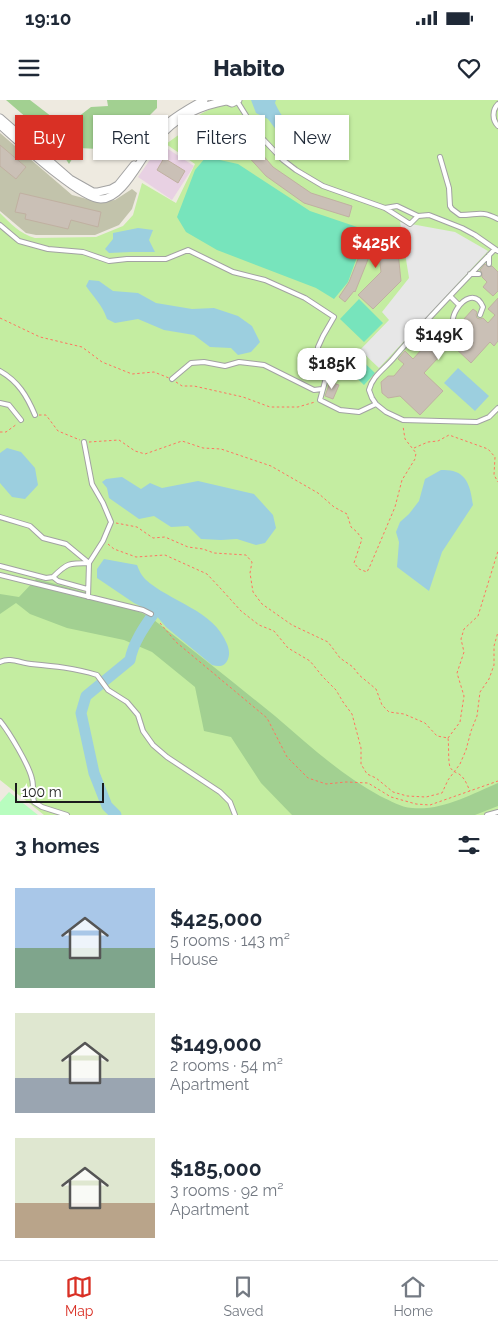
<!DOCTYPE html>
<html lang="en">
<head>
<meta charset="utf-8">
<style>
	body { margin:0; font-family:Raleway,sans-serif; background:#f2f2f3; color:#1f2937; height:100vh; display:flex; flex-direction:column; font-size:19px; white-space:nowrap }
	* { box-sizing:border-box; margin:0 }
	p { font-size:16px; color:#747a83 }
	.icon { flex:none; width:28px; height:28px; fill:none; stroke:currentColor; stroke-width:2; stroke-linecap:round; stroke-linejoin:round }
	.map { position:relative; height:715px; overflow:hidden }
	.drawer { display:flex; flex-direction:column; background:#fff; flex:1 }
	.drawer>* { flex:none }
	.banner { position:absolute; left:15px; top:15px; width:469px; height:45px; display:flex; gap:10px }
	.scale { position:absolute; left:15px; bottom:12px; width:89px; box-sizing:border-box; padding-left:5px; border:2px solid #1b1b1b; border-top:0; font-size:14px; line-height:18px; white-space:nowrap; color:#1b1b1b; -webkit-text-stroke:4px #fff; paint-order:stroke }
	.price { position:absolute; translate:-50% -42px; padding:0 11px; border-radius:10px; background:#fff; color:#222; font-size:16px; line-height:32px; filter:drop-shadow(0 1px 2px #0008) }
	.price::after { content:''; position:absolute; left:50%; top:30px; width:15px; height:11px; margin-left:-8px; background:inherit; clip-path:polygon(0 0,100% 0,50% 100%) }
	.price.active { background:#d93025; color:#fff }
	ul { padding:0; list-style:none }
	li { display:flex; align-items:center; gap:15px; height:125px; padding:0 15px }
	li span { display:grid; place-items:center; flex:none; width:140px; height:100px; border-radius:0px; color:#555 }
	li>.icon { margin-inline-start:auto }
	span .icon { width:60px; height:60px; fill:#fffc; stroke-width:1 }
	li b { font-size:21px }
	h2 { display:flex; justify-content:space-between; align-items:center; height:60px; padding:0 15px; font-size:21px }
	.pill { padding:0 18px; border-radius:0px; background:#fff; box-shadow:0 1px 4px #0004; font-size:18px; line-height:45px }
	.pill.active { background:#d93025; color:#fff }
	.status { display:flex; justify-content:space-between; align-items:center; height:35px; padding:0 25px; background:#fff; direction:ltr }
	.status svg { height:14px; fill:currentColor }
	header { display:flex; justify-content:space-between; align-items:center; height:65px; padding:0 15px; background:#fff; font-size:22px; font-weight:800 }
	.menu { display:flex; justify-content:space-around; align-items:center; height:70px; border-top:1px solid #e0e1e3; background:#fff; font-size:14px; color:#747a83 }
	.menu a { display:grid; justify-items:center; gap:2px }
	.menu .active { color:#d93025 }
	.map>svg:first-child { display:block }
	.industrial { fill:#e8d1e3 }
	.construction { fill:#c2c3ab }
	.grass { fill:#c4eda1 }
	.forest { fill:#a2d091 }
	.park { fill:#b8fdbf }
	.pitch { fill:#77e4bc }
	.parking { fill:#e7e7e7 }
	.water { fill:#9ccfdf }
	.lines { fill:none; stroke-linecap:round; stroke-linejoin:round }
	.river { stroke:#9ccfdf; stroke-width:11 }
	.building { fill:#cac0b6; stroke:#c0b0a1 }
	.lane-casing { stroke:#a2a2a2; stroke-width:6 }
	.street-casing { stroke:#a2a2a2; stroke-width:9 }
	.path { stroke:#ff7460; stroke-width:1; stroke-dasharray:2.5 2.5; stroke-linecap:butt }
	.lane { stroke:#fff; stroke-width:4 }
	.street { stroke:#fff; stroke-width:7 }
</style>
</head>
<body>
<div class="status"><b>19:10</b><svg viewBox="0 0 49 12"><path d="M0 12V9h3v3zM5 12V6h3v6zM10 12V3h3v9zM15 12V0h3v12zM26 1h20v11H26zM47 4h2v5h-2z"/></svg></div>
<header><svg class="icon" aria-label="menu" viewBox="0 0 24 24"><path d="M4 6h16M4 12h16M4 18h16"/></svg>Habito<svg class="icon" aria-label="heart" viewBox="0 0 24 24"><path d="M12 20l-8-8c-3-5 5-10 8-4 3-6 11-1 8 4z"/></svg></header>
<div class="map">
<svg width="498" height="715" viewBox="0 0 498 715">
	<rect width="100%" height="100%" fill="#eeeae0"/>
	<path class="industrial" d="M165,47L194,66L172,100L138,77L154,54Z"/>
	<path class="construction" d="M0,33L72,95L98,102L115,100L132,89L137,93L132,109L119,125L95,135H36L26,133L0,111Z"/>
	<path class="grass" d="M240,0H498V715H44L0,680V113C10,123 20,134 35,138L96,137L123,126L133,115L142,83L176,103L195,64L166,44L184,31L185,24C194,18 203,12 213,8C224,4 230,7 240,0Z"/>
	<path class="forest" d="M6,0H30L65,27L91,7L108,6L107,0H157V8L134,31L98,49L79,48L69,64L58,47L26,26L28,19Z
		M36,479C75,489 114,499 150,517C192,549 234,583 275,616C309,645 341,675 380,696C391,701 400,707 412,708C442,711 472,694 498,683V706L475,715H292L261,683L231,637L204,631L195,587L152,552L124,540L67,528L30,514L16,503L0,514V494L19,497Z"/>
	<path class="park" d="M9,692L38,715H0V702Z"/>
	<path class="pitch" d="M206,57L238,64L310,111L363,129L362,143L348,182L334,199L316,188L217,150L186,132L177,117L195,70Z
		M359,199L383,223L364,242L340,219Z
		M352,251L375,273L364,285L340,262Z"/>
	<path class="parking" d="M400,122L455,132L488,151L379,268L360,250L389,220L382,212L409,178Z"/>
	<path class="water" d="M251,0H276L275,3C281,17 290,28 306,30V34C301,41 295,43 286,43L268,19L256,13Z
		M138,128L153,130L149,140L155,152H131L109,153L105,149L113,139V133Z
		M89,180L99,181L113,191L138,193L156,203L192,209L214,208L238,216L252,226L260,242L251,252L238,255L231,248L210,247L194,235L164,230L138,219L115,223L107,219C102,204 94,198 86,186Z
		M458,268L489,296L475,311L444,283Z
		M7,348L21,352L35,368L38,385L25,399L12,397L0,383V353Z
		M441,370C445,370 450,370 453,371C469,375 471,392 473,405L442,452L429,491L397,467L399,442L396,432L400,422L409,414L419,401L425,379Z
		M122,377L141,389L150,383L162,388L198,381L254,394L273,415L276,428L265,443L256,445L237,439L221,440L201,439L188,426L171,427L154,416L139,419L109,398L107,388L102,382L106,379Z
		M104,459L137,465C139,470 141,475 145,479C170,502 214,510 227,544C229,549 230,554 228,559C225,567 219,567 212,565L166,527L154,513L134,503L97,478V469Z"/>
	<g class="lines">
		<path class="river" d="M116,715L107,706L94,673L81,613L86,596L130,560C133,543 144,527 154,513"/>
	</g>
	<path class="building" d="M244,33L273,67L311,93L352,106L349,117L304,103L266,76L235,42Z
		M0,45L26,67L16,79L0,66Z
		M164,58L185,71L178,83L157,70Z
		M20,93L101,112L98,127L71,120L68,129L25,119L26,114L15,112Z
		M364,128H372L373,136L396,133L401,181L373,209L358,195L381,172L377,137L355,192L354,191L345,202L339,197L349,182L364,144Z
		M485,164L488,167L492,166L498,172V191L493,196L483,187L487,182L482,177V173L480,170Z
		M498,198V241L494,246L490,242L471,263L451,244L424,273L443,291L420,315L400,296L388,298L382,293L381,282L388,276H394L404,264L398,259L405,251L413,259L441,228L455,241L465,230L472,228V223H466L463,220L473,209L477,212L476,215L477,218L480,219L483,218L488,223L495,215L488,209Z
		M330,282L339,285L333,299L325,296Z"/>
	<g class="lines">
		<g class="lane-casing">
			<path id="lane" d="M237,1L252,25L262,38L283,60L296,70L323,86L385,108L410,124L418,116
				M498,4C492,10 492,20 498,26
				M128,45L140,55
				M440,57L449,88L450,106L452,109L460,115C478,115 480,110 498,119
				M385,108L397,106L418,116L429,115L462,128L475,135L498,151
				M0,125L19,141L48,149L83,152L109,161L127,159H166L188,150L233,172L265,180L305,198L334,217L323,236L318,247V259L326,278L320,300L340,310L359,312L376,304
				M495,149C460,185 424,222 392,260C383,270 372,277 369,290L372,298L376,304L386,312L403,320L477,322L489,317L498,308
				M489,155V164
				M470,174H479
				M450,196L459,205
				M469,226C432,238 469,175 483,207L480,215
				M0,271C18,281 27,296 35,315
				M172,279L191,263L204,262L225,266L239,262L264,265L314,290L322,289
				M0,303L9,305L21,320
				M84,342L92,384L103,403L111,422L103,441L89,463L88,497
				M0,417L30,426L43,438L66,444L89,463
				M0,466L46,478L53,477L58,481L87,489
				M0,475L143,510L151,514
				M53,477C67,463 69,463 89,463
				M0,562C9,557 21,563 31,564C53,566 75,568 97,575L108,590L127,602L138,615L143,631L153,645L167,657L220,692L230,702L235,715
				M0,621C9,632 29,665 32,679C34,686 32,694 34,702L42,707L67,715
				M487,715L498,712"/>
		</g>
		<g class="street-casing">
			<path id="street" d="M225,0L232,3L238,0
				M0,18L70,79L93,92H98L111,89L118,85L134,65
				M0,25C17,40 81,100 101,99C121,99 137,65 148,51C153,44 159,37 165,31C181,15 204,5 226,1
				M140,56C154,29 178,14 204,0"/>
		</g>
		<path class="path" d="M0,218L40,237L82,247L102,262L132,274L154,272L169,278
			M176,282L182,286H194L243,297L270,307H298L315,302
			M39,315H46L58,331L80,340
			M0,332H6L17,324
			M89,342L119,340L135,351L145,354L182,341L203,348L221,349L271,366L318,393L334,407L347,414L351,427L357,432L362,439L354,463L359,469L367,472L370,466L395,407L402,380L415,359L416,353L405,339L403,326
			M414,348L428,342L438,341L449,335L488,349L495,357L494,375L498,382
			M116,423L137,427L153,438L165,437L188,447L203,449L214,453L246,455L252,462L250,473L253,492L262,504L292,525L328,542L340,558L353,567L359,575L376,589L382,605L389,612L404,614L425,623L437,636L448,638C449,645 448,662 450,667C452,671 455,672 459,674C465,678 467,685 470,691
			M108,444L114,449L136,457L165,455L207,474L222,490L241,511L259,525L274,531L288,548L310,561L323,577L336,590L343,602L352,614L361,648V664L367,674L376,678L393,692L407,696L426,697L442,693L448,680L460,664L466,650L471,631L477,616L480,592L489,579L494,565V546L498,532
			M160,523L176,542L267,618L287,657L308,678L326,684L346,682L368,683L391,697L416,704L430,705L498,681
			M448,638L460,622L464,596L457,573L464,552L461,539L464,529L478,516L498,451"/>
		<use href="#lane" class="lane"/>
		<use href="#street" class="street"/>
	</g>
</svg>
<div class="scale">100 m</div>
<b class="price active" style="left:376px;top:169px">$425K</b>
<b class="price" style="left:439px;top:261px">$149K</b>
<b class="price" style="left:332px;top:290px">$185K</b>
<div class="banner">
<a class="pill active">Buy</a>
<a class="pill">Rent</a>
<a class="pill">Filters</a>
<a class="pill">New</a>
</div>
</div>
<section class="drawer">
<h2>3 homes<svg class="icon" aria-label="filters" viewBox="0 0 24 24"><path d="M4 7h16M4 17h16"/><circle cx="9" cy="7" r="2"/><circle cx="15" cy="17" r="2"/></svg></h2>
<ul>
<li><span style="background:linear-gradient(#a9c7e8 60%,#7fa58c 0)"><svg class="icon" aria-label="home" viewBox="0 0 24 24"><path d="M3 11l9-7 9 7M6 9v11h12V9"/></svg></span><div><b>$425,000</b><p>5 rooms · 143 m²</p><p>House</p></div></li>
<li><span style="background:linear-gradient(#dfe7d0 65%,#9aa5b1 0)"><svg class="icon" aria-label="home" viewBox="0 0 24 24"><path d="M3 11l9-7 9 7M6 9v11h12V9"/></svg></span><div><b>$149,000</b><p>2 rooms · 54 m²</p><p>Apartment</p></div></li>
<li><span style="background:linear-gradient(#dfe7d0 65%,#b9a48a 0)"><svg class="icon" aria-label="home" viewBox="0 0 24 24"><path d="M3 11l9-7 9 7M6 9v11h12V9"/></svg></span><div><b>$185,000</b><p>3 rooms · 92 m²</p><p>Apartment</p></div></li>
</ul>
</section>
<nav class="menu">
<a class="active"><svg class="icon" aria-label="map" viewBox="0 0 24 24"><path d="M3 6l6-2 6 2 6-2v14l-6 2-6-2-6 2zM9 4v14M15 6v14"/></svg>Map</a>
<a><svg class="icon" aria-label="saved" viewBox="0 0 24 24"><path d="M7 4h10v16l-5-4-5 4z"/></svg>Saved</a>
<a><svg class="icon" aria-label="home" viewBox="0 0 24 24"><path d="M3 11l9-7 9 7M6 9v11h12V9"/></svg>Home</a>
</nav>
</body>
</html>
